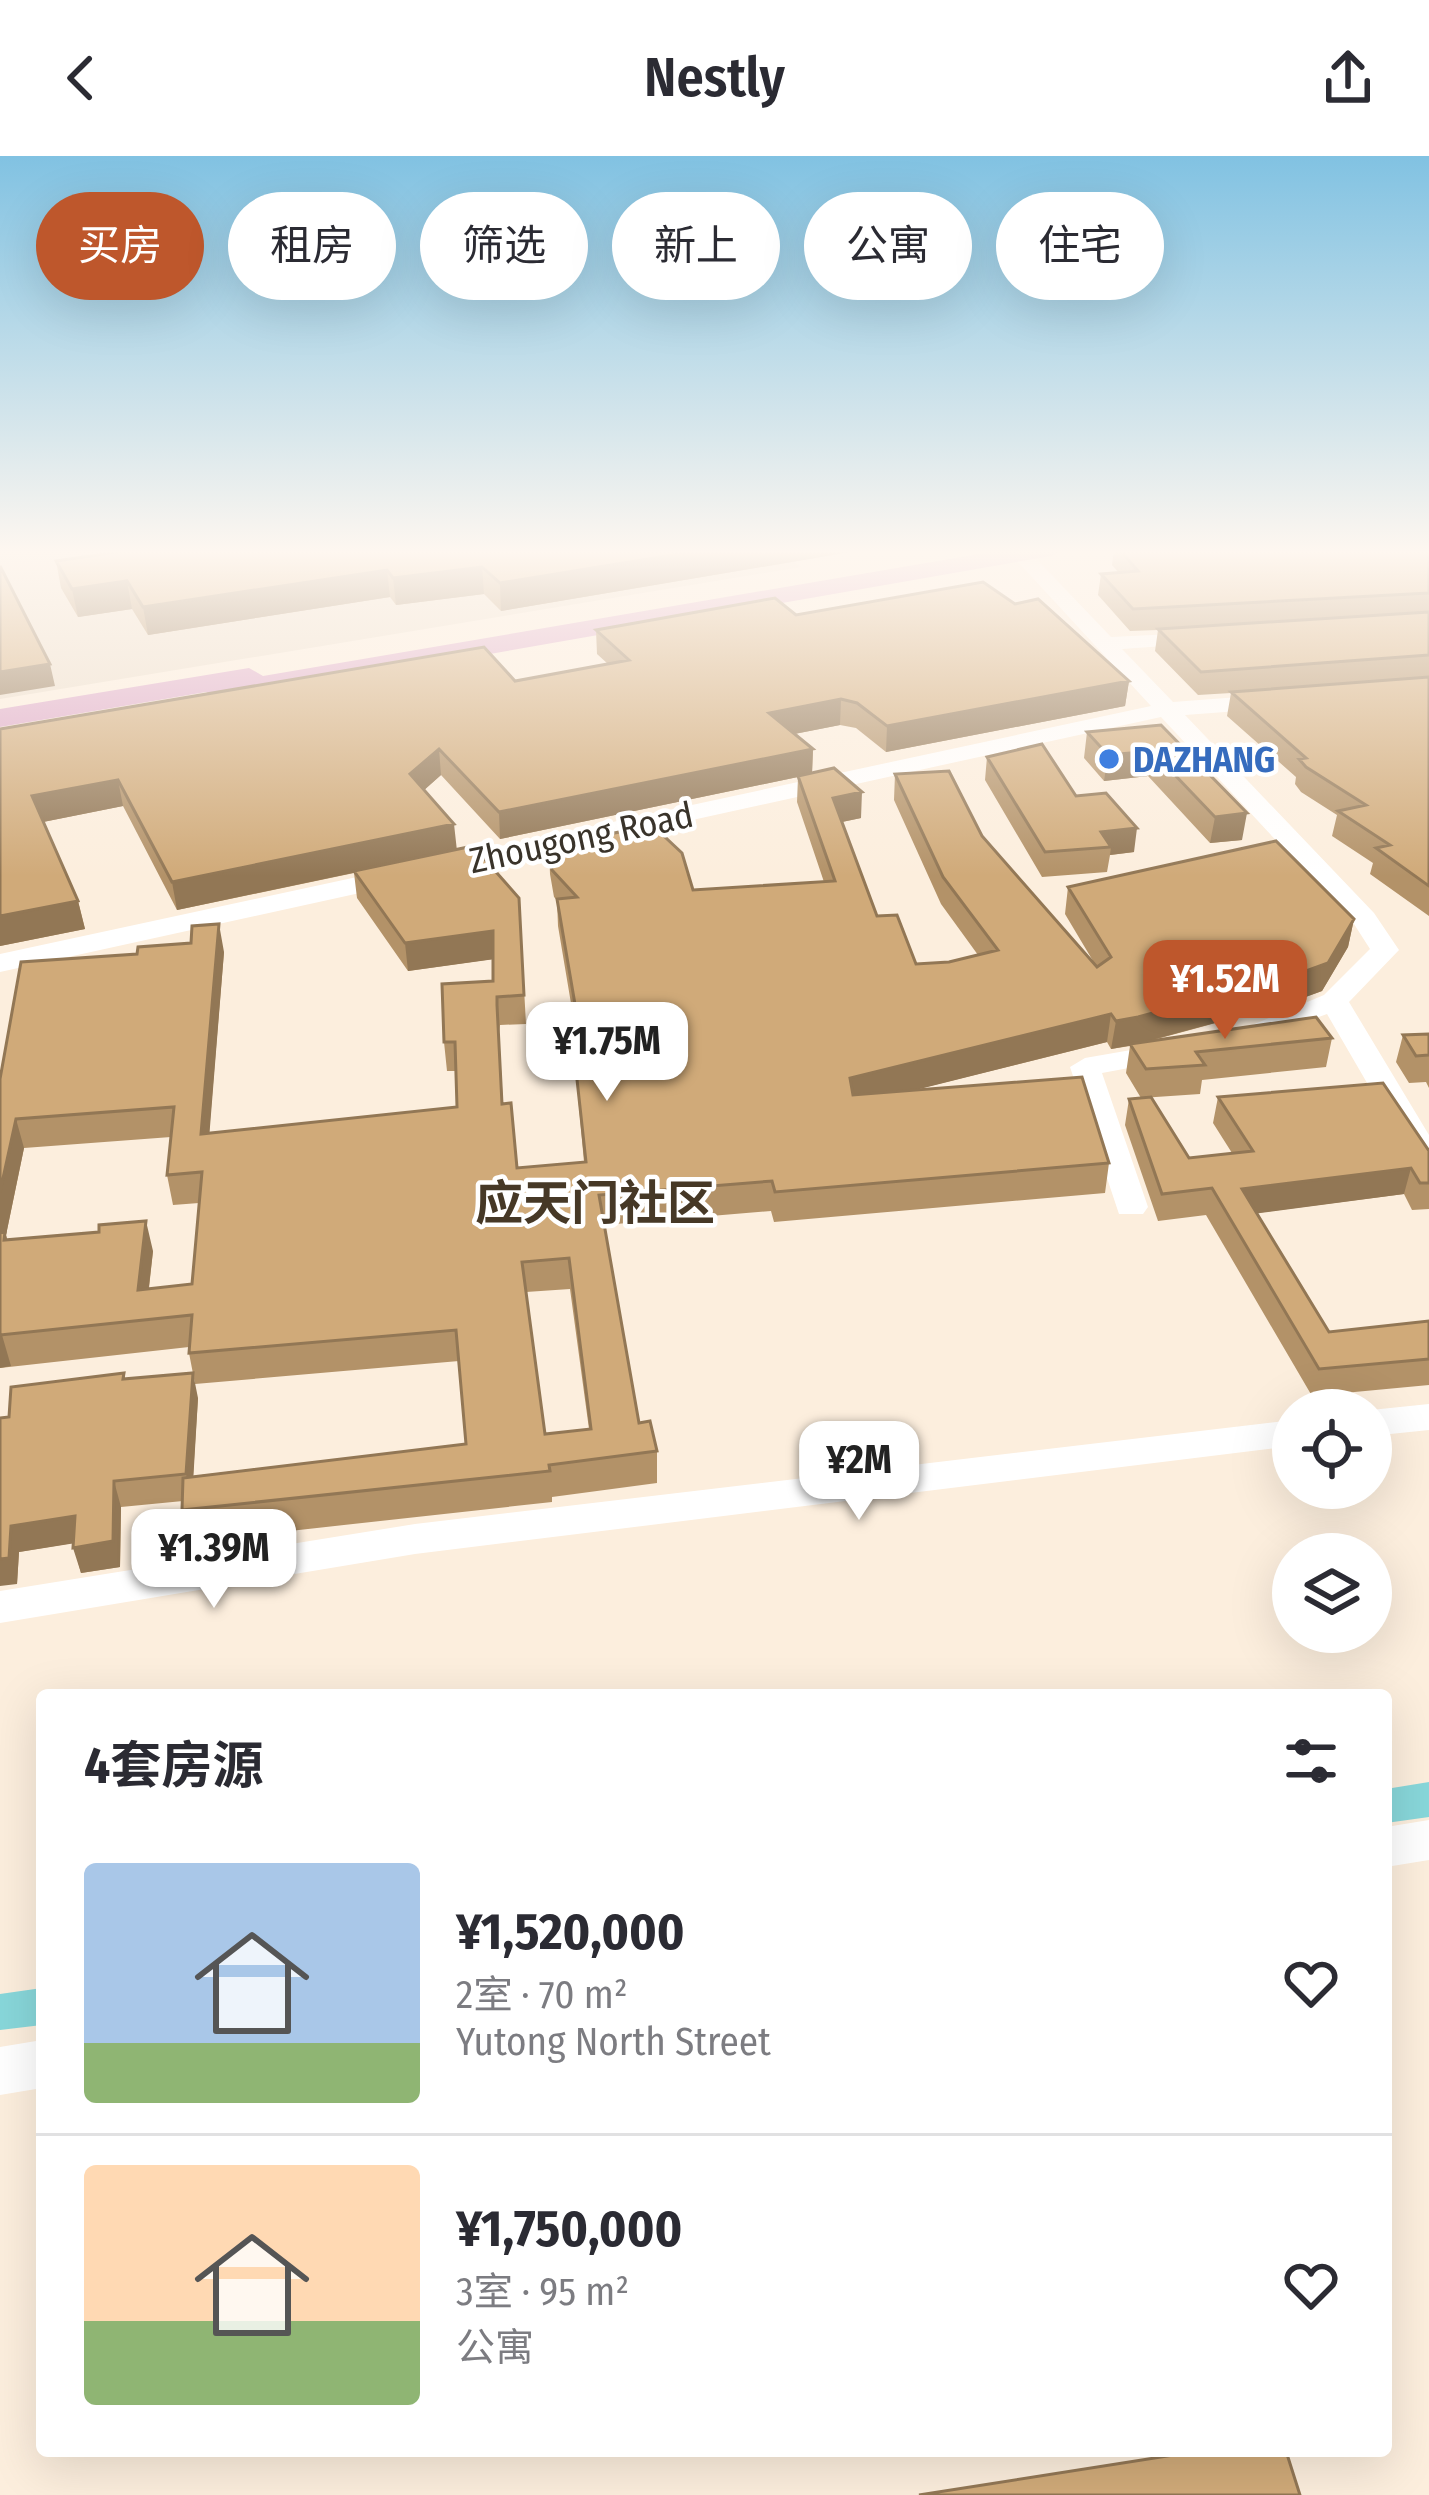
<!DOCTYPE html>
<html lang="zh">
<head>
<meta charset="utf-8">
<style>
	body { margin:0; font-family:"Fira Sans Condensed","Noto Sans SC",sans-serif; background:#f2f2f3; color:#2b2b33; height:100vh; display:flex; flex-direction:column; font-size:45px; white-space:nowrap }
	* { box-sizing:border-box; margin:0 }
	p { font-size:39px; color:#7c7c81 }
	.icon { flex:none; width:66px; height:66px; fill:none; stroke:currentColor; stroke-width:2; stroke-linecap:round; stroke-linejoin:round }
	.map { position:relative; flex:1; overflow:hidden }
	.drawer { position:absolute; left:36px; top:1533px; width:1356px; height:768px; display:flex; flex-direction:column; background:#fff; border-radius:12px; box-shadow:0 12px 48px #0002 }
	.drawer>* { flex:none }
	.banner { position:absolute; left:36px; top:36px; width:1359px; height:108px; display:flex; gap:24px }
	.buttons { position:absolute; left:1272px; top:1233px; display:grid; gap:24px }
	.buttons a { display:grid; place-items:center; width:120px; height:120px; border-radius:50%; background:#fff; box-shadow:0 12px 48px #0002; font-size:60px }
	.price { position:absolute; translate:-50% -102px; padding:0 27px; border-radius:24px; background:#fff; color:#222; font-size:39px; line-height:78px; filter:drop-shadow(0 3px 6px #0008) }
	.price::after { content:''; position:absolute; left:50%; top:72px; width:36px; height:27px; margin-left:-18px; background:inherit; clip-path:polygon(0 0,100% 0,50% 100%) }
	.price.selected { background:#be572c; color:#fff }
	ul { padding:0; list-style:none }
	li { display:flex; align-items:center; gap:36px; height:300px; padding:0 48px }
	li+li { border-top:3px solid #e1e1e2 }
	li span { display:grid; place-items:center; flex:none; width:336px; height:240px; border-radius:12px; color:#555 }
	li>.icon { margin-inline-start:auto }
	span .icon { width:144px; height:144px; fill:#fffc; stroke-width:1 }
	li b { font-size:51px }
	h2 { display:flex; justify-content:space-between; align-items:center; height:144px; padding:0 48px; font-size:51px }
	.chip { padding:0 42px; border-radius:54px; background:#fff; box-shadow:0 12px 48px #0002; font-size:42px; line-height:108px }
	.chip.selected { background:#be572c; color:#fff }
	header { display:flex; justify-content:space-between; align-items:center; height:156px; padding:0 48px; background:#fff; font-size:54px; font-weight:600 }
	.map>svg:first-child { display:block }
	.commercial { fill:#ebddca }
	.water { fill:#88d7da }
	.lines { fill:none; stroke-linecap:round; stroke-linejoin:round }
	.minor { fill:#fff; fill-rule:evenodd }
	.major { fill:#dba5c7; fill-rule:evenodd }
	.wall { fill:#b39268; fill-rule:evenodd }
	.shaded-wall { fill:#927755 }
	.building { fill:#d0aa79; stroke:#927755; stroke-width:3; fill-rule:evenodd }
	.shop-dot { fill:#3f7fe0; stroke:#fff; stroke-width:4.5 }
	.labels { text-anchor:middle; stroke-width:9; stroke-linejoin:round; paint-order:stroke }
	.far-shop-label { font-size:36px; font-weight:bold; fill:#366cbe; stroke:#fff; text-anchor:start }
	.far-street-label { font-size:36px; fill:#39332a; stroke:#fff }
	.quarter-label { font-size:48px; font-weight:bold; fill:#463826; stroke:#fff }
</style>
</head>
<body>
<header><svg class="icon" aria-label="back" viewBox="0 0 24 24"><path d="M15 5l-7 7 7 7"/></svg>Nestly<svg class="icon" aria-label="share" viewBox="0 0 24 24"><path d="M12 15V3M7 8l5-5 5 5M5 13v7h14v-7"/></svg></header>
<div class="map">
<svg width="1429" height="2339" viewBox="0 0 1429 2339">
	<rect width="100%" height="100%" fill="#fceedd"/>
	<path class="commercial" d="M0,393H776L801,411L0,543Z"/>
	<path class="water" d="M1429,1626V1661L1386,1667V1633Z
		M42,1832V1869L0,1874V1838Z"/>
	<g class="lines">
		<path class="minor" d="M1006,393H1027L1111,481L1214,476L1217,481L1206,487L1122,493L1173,546L1277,538L1288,545L1277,552L1185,559L1374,757L1399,794L1349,846L1429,979V1016L1413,1006L1327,858L1236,891L1221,882L1324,839L1370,793L1354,768L1161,561L0,816V798L1151,550Z
			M1177,886L1188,889L1192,895L1188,901L1102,917L1148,1051L1143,1058H1119L1070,911L1085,902Z
			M1429,1248V1274L1371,1280V1254Z
			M1293,1264V1290L415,1398L0,1467V1435L415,1368Z
			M1429,1664V1704L1386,1711V1671Z
			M42,1884V1932L0,1939V1891Z"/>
		<path class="major" d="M1008,393H1063L1051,400L220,545L206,536L0,571V553L249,512L263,520Z"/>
	</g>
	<path class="wall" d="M868,393L501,455L484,438L396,449L390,441L148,479L132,453L78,461L61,432L56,405Z
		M1114,393H1429V760L1370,718L1373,707L1332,680L1337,659L1301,636L1295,628L1296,621L1227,560L1231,537L1198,539L1155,495L1158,474L1130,475L1098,439L1101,418L1118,416L1112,409Z
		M796,459L1129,525L1125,550L886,596L856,572L840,569L794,578L813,593L812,617L861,662L842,666L877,760L916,808L949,806L978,799L941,748L894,644L895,618L982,680L1096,810L1065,758L1068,731L1354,763L1348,791L1322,835L1289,847L1146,886L1332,882L1326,911L1202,924L1200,938L1141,942L1126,917L1130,890L1111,893L1107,886L914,934L1109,1007L1105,1037L774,1066L771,1055L604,1069L639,1267L657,1295V1327L552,1341V1346L190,1386L182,1354L183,1345L121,1351L120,1411L81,1417L73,1387L19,1396L17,1428L9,1261L124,1217L125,1223L198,1242L193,1320L466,1288L459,1205L195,1228L189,1197V1191L0,1212V923L224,796L209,977L457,951L456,915H447L444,886L493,825V803L408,815L357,742L354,717L177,754L123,650L43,666L78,745L85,773L0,790V573L515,525L608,508L597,498L596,474ZM441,619L500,683L798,621L797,646L824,726L693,734L549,691L550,718L554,741L557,744L558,770L579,895L574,896L584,1006L517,1012L503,948L499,877L500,869L526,868L519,742L456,693L424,634ZM171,981L167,1019L173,1049L199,1047L192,1128L149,1132L153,1095L7,1083L6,1079L24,992ZM570,1133L589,1273L545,1278L526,1136Z
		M1161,569L1242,684L1210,687L1148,620L1104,625L1084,602L1087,576Z
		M987,601L1076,640L1134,696L1110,699L1107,716L1042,721L985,624Z
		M1429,878V932L1426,926L1409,927L1396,906L1403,879Z
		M1218,941L1429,995V1053L1412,1054L1404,1038L1257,1057L1329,1176L1429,1165V1229L1312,1240L1206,1059L1158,1065L1125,969L1129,943L1189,1002L1232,997L1213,967Z"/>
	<path class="shaded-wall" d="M709,393H868L501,455L500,427Z
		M482,411L484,438L396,449L393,422Z
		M387,414L390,441L148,479L143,451Z
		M127,425L132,453L78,461L72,433Z
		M50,508L55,530L0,539V516Z
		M1129,525L1125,550L886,596L887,570Z
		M841,543L840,569L769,583V557Z
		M439,593L441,619L413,644L410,618Z
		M813,593L812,618L500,683L499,656Z
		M1152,595L1148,620L1104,625L1108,599Z
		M118,624L123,650L38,667L32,640Z
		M862,636L861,662L832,668L833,642Z
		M1247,657L1242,684L1210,687L1215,661Z
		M454,668L457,695L177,754L172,726Z
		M1137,672L1134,696L1110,699L1111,691L1101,676Z
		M78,745L85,773L0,790V760Z
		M1354,763L1348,791L1322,835L1289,847L1133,889L1111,893L1116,865Z
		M219,768L224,796L207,1008L201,978Z
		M493,775L495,803L408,815L405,787Z
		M1111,858L1107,886L848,951L850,922Z
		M16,963L24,992L6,1079L13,1107H0V1036Z
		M1411,1012L1404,1038L1237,1060L1242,1033Z
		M146,1065L153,1095L145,1164L138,1134Z
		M0,1179H2L11,1210L0,1212Z
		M193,1217L198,1242L192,1344L186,1318Z
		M114,1325L121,1351L120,1411L81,1417L73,1392Z
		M75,1360L82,1386L19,1396L17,1428L0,1430V1403L11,1370Z"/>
	<path class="building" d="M138,393H709L500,427L482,411L393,422L387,414L143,451L127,425L72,433L56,405Z
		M1119,393H1429V437L1133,453L1101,418L1138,415Z
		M0,410L50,508L0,516Z
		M983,426L1015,448L1038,443L1129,525L887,570L857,547L841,543L769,557L813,593L499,656L439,593L410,618L454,668L172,726L118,624L32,640L78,745L0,760V573L484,491L515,525L629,504L596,474L775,442L796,459Z
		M1429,456V499L1201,516L1158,473Z
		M1429,521V730L1376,692L1390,689L1338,655L1366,649L1306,611L1299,603L1306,602L1231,536Z
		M1161,569L1247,657L1215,661L1152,595L1108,599L1087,576Z
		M1042,588L1076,640L1106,637L1137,672L1101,676L1111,691L1045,696L987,601Z
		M834,612L862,636L833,642L877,760L897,759L916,808L949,806L998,794L943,721L895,618L949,615L982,680L1097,811L1111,801L1068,731L1276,685L1354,763L1328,807L1295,819L1138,861L1116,865L1111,858L850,922L853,939L1082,921L1109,1007L775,1036L772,1025L599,1039L639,1267L650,1265L657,1295L549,1309L550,1315L182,1354L183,1322L466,1288L456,1174L189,1197L192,1159L0,1179V1077L5,1076L4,1084L99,1076V1069L146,1065L138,1134L192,1128L202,1016L167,1019L174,951L16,963L0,1036V923L21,806L137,798L138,791L191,787L192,770L219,768L201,978L457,951L455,886H444L442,828L493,825V775L405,787L354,715L473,690L519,742L524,839L497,841V849L502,948L511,947L517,1012L586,1006L574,896L583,895L557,743L577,741L552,714L549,691L652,669L682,697L693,734L835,725L798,620ZM569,1102L591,1273L545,1278L522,1106Z
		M1316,861L1332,882L1196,896L1205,909L1146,913L1130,888Z
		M1429,878V899L1416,900L1403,879Z
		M1383,927L1429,995V1027H1420L1411,1012L1242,1033L1329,1176L1429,1165V1203L1319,1213L1212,1032L1162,1038L1129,943L1151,941L1189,1002L1253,995L1218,941Z
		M124,1217L123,1223L193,1217L186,1318L114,1325L113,1385L73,1392L75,1360L11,1370L9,1402L0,1403V1262L9,1261L11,1231Z
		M1199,2295H1286L1300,2339H919Z"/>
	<linearGradient id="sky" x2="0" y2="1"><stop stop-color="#81c2e2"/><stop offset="0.55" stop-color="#fef7f0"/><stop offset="1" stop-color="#fef7f0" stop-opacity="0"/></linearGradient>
	<rect width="1429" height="720" fill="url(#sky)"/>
	<circle class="shop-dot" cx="1109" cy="603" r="12"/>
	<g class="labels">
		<g class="far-shop-label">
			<text x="1133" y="616">DAZHANG</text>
		</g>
		<g class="far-street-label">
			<text transform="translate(581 681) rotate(-12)" y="13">Zhougong Road</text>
		</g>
		<g class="quarter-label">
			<text x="595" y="1064">应天门社区</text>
		</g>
	</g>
</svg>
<div class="buttons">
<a><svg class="icon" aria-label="locate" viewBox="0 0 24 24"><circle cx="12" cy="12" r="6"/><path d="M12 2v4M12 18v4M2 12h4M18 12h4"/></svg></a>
<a><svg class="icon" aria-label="layers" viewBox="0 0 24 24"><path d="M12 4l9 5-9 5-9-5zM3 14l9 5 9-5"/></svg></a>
</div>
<b class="price selected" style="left:1225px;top:886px">¥1.52M</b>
<b class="price" style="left:607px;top:948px">¥1.75M</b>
<b class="price" style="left:859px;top:1367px">¥2M</b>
<b class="price" style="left:214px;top:1455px">¥1.39M</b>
<div class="banner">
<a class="chip selected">买房</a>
<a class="chip">租房</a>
<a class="chip">筛选</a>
<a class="chip">新上</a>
<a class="chip">公寓</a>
<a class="chip">住宅</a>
</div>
<section class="drawer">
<h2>4套房源<svg class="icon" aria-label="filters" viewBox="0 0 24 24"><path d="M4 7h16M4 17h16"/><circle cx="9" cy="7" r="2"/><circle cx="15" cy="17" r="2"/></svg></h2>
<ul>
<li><span style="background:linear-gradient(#a9c7e8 75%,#8fb573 0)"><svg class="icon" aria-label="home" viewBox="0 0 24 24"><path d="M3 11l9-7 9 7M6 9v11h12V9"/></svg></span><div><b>¥1,520,000</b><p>2室 · 70 m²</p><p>Yutong North Street</p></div><svg class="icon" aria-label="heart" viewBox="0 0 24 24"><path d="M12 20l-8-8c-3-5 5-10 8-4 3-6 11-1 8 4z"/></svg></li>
<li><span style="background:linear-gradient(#ffd9b3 65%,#8fb573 0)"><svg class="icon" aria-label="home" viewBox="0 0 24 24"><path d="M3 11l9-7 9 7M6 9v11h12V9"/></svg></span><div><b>¥1,750,000</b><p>3室 · 95 m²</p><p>公寓</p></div><svg class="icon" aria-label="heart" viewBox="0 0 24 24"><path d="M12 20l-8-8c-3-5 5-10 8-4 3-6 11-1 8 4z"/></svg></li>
</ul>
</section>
</div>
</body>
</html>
